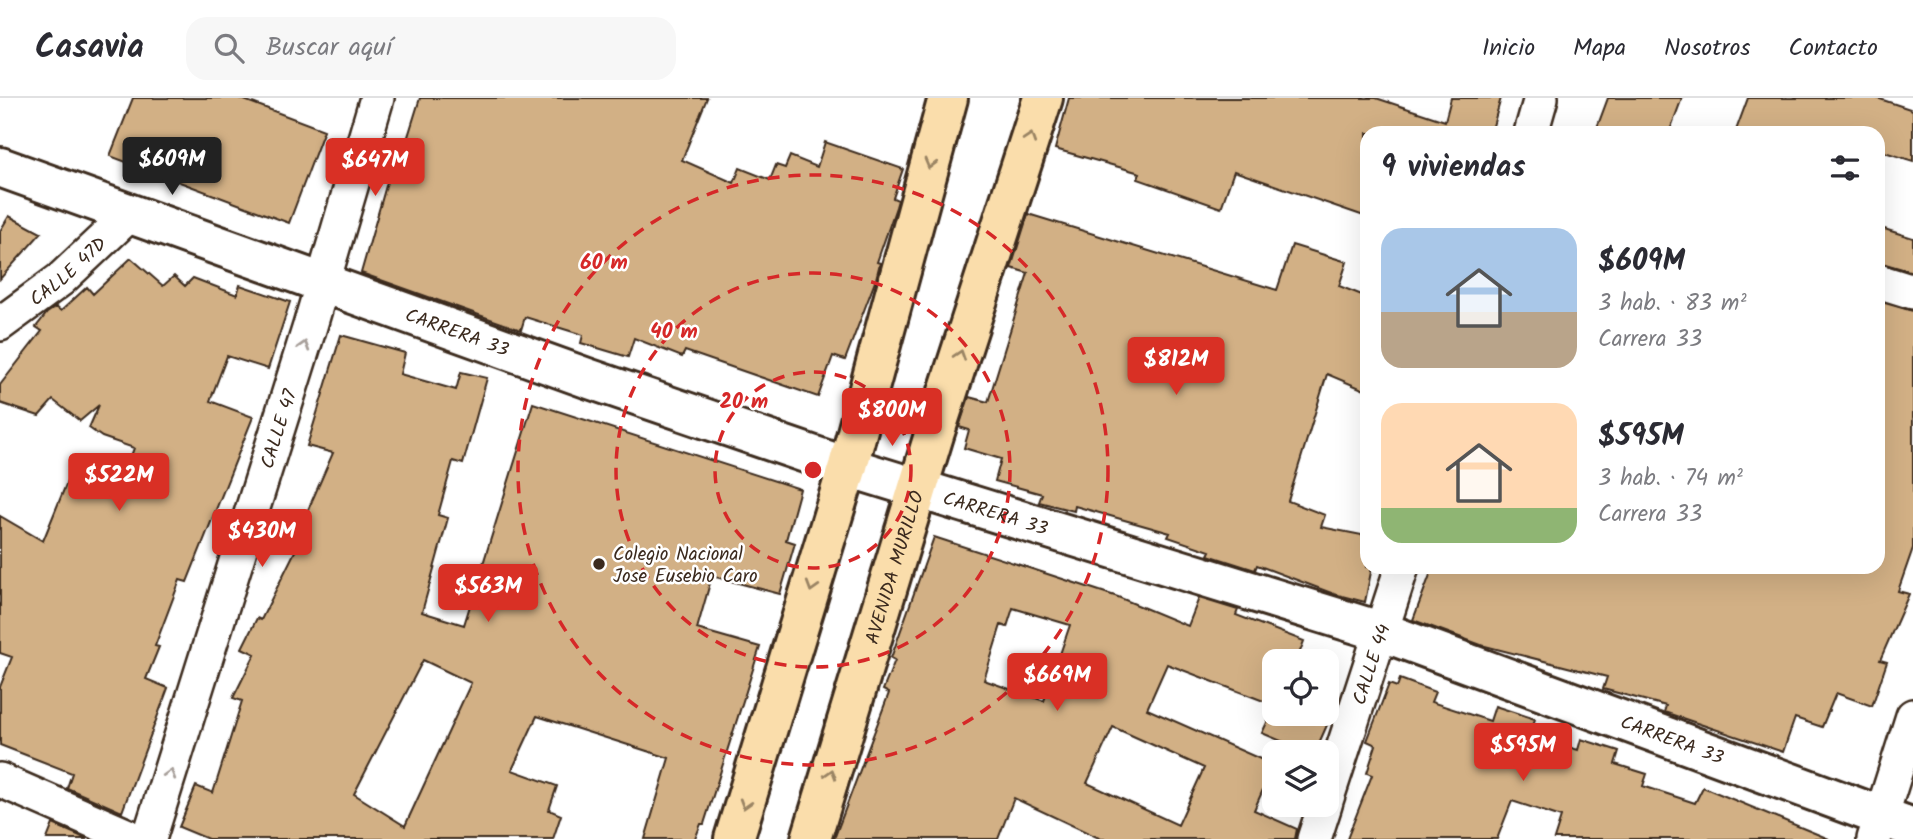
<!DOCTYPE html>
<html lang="es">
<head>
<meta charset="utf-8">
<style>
	body { margin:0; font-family:Kalam,sans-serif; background:#f7f7f7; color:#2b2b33; height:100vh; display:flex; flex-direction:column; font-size:26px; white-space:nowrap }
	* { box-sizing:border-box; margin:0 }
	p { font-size:23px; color:#7c7c81 }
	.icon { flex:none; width:38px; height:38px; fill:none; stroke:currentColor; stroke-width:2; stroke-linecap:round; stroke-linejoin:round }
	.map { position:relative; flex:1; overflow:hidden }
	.details { position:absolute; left:1360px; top:28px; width:525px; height:448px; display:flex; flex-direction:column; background:#fff; border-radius:21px; box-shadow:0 7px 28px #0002 }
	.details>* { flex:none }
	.buttons { position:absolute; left:1262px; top:551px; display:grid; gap:14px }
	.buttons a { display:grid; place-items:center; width:77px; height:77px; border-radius:14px; background:#fff; box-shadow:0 7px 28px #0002; font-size:35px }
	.price { position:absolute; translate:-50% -60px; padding:0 16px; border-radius:7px; background:#d93025; color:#fff; font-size:23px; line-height:46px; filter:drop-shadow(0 2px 4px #0008) }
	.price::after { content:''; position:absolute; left:50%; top:42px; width:21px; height:16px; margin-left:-10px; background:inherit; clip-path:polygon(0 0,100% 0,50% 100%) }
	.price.on { background:#222; color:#fff }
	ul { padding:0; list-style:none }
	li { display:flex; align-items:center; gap:21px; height:175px; padding:0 21px }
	li span { display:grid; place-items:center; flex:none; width:196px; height:140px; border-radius:21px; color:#555 }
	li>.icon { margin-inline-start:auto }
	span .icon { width:84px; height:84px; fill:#fffc; stroke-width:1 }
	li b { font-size:30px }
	h2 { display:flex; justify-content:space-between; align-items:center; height:84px; padding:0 21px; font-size:30px }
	header { display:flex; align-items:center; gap:42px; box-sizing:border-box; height:98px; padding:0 35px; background:#fff; border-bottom:2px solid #e1e1e2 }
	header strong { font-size:33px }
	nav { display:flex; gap:38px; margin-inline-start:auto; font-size:24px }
	.search { width:490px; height:63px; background:#f7f7f7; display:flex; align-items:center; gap:18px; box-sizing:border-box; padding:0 24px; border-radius:21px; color:#7c7c81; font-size:26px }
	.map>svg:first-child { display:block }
	.building { fill:#d2b085; stroke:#3b2a1e; stroke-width:2; fill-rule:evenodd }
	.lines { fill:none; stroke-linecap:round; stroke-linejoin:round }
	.minor-casing { stroke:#3b2a1e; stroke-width:38 }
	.tertiary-casing { stroke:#3b2a1e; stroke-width:44 }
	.primary-casing { stroke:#3b2a1e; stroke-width:44 }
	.minor { stroke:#fff; stroke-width:33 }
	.tertiary { stroke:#fff; stroke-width:38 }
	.primary { stroke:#faddab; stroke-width:38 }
	.oneway { stroke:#9a8464 }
	.oneway2 { stroke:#a79f9a }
	.ring { fill:none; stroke:#d62828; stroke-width:3.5; stroke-dasharray:12 9 }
	.poi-dot { fill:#3b2a1e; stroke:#fff; stroke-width:2.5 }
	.labels { text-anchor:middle; stroke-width:5; stroke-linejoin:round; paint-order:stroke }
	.street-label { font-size:19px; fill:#3b2a1e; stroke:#fff }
	.poi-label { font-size:19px; fill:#3b2a1e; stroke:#fff; text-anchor:start }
	.centre { fill:#d62828; stroke:#fff; stroke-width:3.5 }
	.ring-label { font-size:21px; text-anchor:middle; font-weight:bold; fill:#d62828; stroke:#fff; stroke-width:5; stroke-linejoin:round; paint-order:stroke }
</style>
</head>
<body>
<header>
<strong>Casavia</strong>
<div class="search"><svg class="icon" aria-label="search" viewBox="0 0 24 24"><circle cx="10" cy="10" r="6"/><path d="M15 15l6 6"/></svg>Buscar aquí</div>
<nav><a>Inicio</a><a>Mapa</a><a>Nosotros</a><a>Contacto</a></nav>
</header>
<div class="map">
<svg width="1913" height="741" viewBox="0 0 1913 741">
	<rect width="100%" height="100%" fill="#fff"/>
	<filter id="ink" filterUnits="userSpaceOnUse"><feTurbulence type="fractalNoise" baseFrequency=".0143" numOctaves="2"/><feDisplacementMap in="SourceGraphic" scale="14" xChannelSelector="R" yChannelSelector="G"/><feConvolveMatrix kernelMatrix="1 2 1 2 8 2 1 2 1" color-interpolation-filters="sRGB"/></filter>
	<g filter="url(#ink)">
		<path class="building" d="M133,0H239L324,32L289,125L110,58Z
			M420,0H707L682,62L734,85L740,70L770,82L776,67L785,70L790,58L817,69L825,44L903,71L893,100L898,102L896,109L877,164L880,165L876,181L845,262L833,258L818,299L685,253L682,259L634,240L628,259L581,245L583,237L525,219L521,232L361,175L391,70L384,68L392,41L406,45Z
			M1069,0H1376L1445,23L1451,0H1501L1491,35H1367V119L1234,73L1221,110L1138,81L1140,75L1055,51Z
			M1608,0H1682L1669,35H1595Z
			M1748,0H1877L1913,12V63L1878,52V35H1735Z
			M1028,116L1277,192L1292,147L1347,164L1339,188L1367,199V293L1327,276L1288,403L1325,417L1321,429L1367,438V469H1372L1365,504L1334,496L1257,467L1255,472L1208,457L1210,453L1168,439L1170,435L1075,408L1074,413L1039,404L1042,396L995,383L1001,361L964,350L969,332L959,329L969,299L988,304L1028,175L1011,170Z
			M9,118L41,135L0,181V133Z
			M1878,129L1913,140V174L1878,164Z
			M131,160L163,188L174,178L185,188L193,180L237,197L240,187L290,204L268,271L227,258L210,303L253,319L187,484L180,482L155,548L159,549L146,581L168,590L122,714L67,690L72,675L0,647V589L12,559L0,555V418L43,443L69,379L116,397L134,350L102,339L89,330L99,307L80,323L53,302L39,318L0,305V287L42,233L36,229L47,215L56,209L61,213L87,189L93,196Z
			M1878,203L1913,213V450L1898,493L1909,496L1880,562L1887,564L1872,608L1836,595L1822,629L1795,620L1783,654L1664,614L1666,608L1603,591L1607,579L1481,547L1413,522L1433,469H1878Z
			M341,237L405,255L400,276L456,292L461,274L487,280L463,366L453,363L438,417L448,420L422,514L464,527L533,305L800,391L786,442L795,445L780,496L712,478L697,531L760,549L704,726H701L695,741H645L669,660L537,618L512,672L557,688L549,712L561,717L553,741H208L179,729L196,688L213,695L242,603L233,600L255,556L242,550L257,520L261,522L310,423L304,421L333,355L307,348ZM423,562L471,585L405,728L354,696Z
			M934,439L1118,499L1188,528L1199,500L1238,512L1236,517L1304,543L1296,564H1274V607L1167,566L1147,611L1274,667L1254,712L1297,731L1295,741H1101L1014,700L998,741H834L889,595L883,592L895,562L891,560ZM1013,510L1070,527L1044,603L984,582L1001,527L1007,529ZM1113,629L1204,670L1178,727L1087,685Z
			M1400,581L1435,594L1431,604L1490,623L1495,608L1535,621L1530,637L1578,652L1581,641L1619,653L1615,666L1647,676L1643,688L1695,705L1703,689L1829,741H1554L1561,719L1512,703L1497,741H1347L1372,677L1367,675L1376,647L1367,643L1389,586L1397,589Z
			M1271,616H1332L1315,654H1307L1262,635Z
			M53,726L87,741H47Z"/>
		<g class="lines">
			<g class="minor-casing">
				<g id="minor">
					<path d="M1531,35L1541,0"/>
					<path d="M1878,183L1913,194"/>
					<path id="s1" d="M0,226L60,182L130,116"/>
					<path d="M0,682L135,741"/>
					<path id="s2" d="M1326,703L1402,469"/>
					<path id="s3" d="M149,741L310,228L377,0"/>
					<path d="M1314,741L1325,707"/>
					<path d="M1874,741L1913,618"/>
				</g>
			</g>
			<g class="tertiary-casing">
				<g id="tertiary">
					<path id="s4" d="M0,69L587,280L835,365L1383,534L1913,730"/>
				</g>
			</g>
			<g class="primary-casing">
				<g id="primary">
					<path d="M734,741L848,368L948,0"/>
					<path id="s5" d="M811,741L934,337L1043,0"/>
				</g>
			</g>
			<use href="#minor" class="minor"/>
			<use href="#tertiary" class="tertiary"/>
			<use href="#primary" class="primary"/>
		</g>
		<defs><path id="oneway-chevron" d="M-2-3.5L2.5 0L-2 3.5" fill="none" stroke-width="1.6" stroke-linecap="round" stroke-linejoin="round" transform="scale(1.75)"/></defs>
		<g class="oneway">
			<use href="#oneway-chevron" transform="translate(1030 40) rotate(-72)"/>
			<use href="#oneway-chevron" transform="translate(930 66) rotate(105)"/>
			<use href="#oneway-chevron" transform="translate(960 257) rotate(-72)"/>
			<use href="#oneway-chevron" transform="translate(812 489) rotate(107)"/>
			<use href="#oneway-chevron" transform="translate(831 676) rotate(-73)"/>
			<use href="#oneway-chevron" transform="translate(745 706) rotate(107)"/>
		</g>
		<g class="oneway2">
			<use href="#oneway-chevron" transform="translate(304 248) rotate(-73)"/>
			<use href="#oneway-chevron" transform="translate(170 676) rotate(-73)"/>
		</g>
	</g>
	<g class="ring">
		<circle cx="813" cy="372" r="98"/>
		<circle cx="813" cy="372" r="197"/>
		<circle cx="813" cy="372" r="295"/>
	</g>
	<circle class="poi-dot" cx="599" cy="466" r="7"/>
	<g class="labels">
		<g class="street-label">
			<text dy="7" stroke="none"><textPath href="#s1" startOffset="86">CALLE 47D</textPath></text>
			<text dy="7" stroke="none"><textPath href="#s4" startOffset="486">CARRERA 33</textPath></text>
			<text dy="7" stroke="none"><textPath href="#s3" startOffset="430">CALLE 47</textPath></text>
			<text dy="7" stroke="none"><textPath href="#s4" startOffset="1054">CARRERA 33</textPath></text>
			<text dy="7" stroke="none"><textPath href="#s5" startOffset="284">AVENIDA MURILLO</textPath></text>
			<text dy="7" stroke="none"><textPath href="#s2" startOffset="144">CALLE 44</textPath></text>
			<text dy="7" stroke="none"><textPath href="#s4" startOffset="1768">CARRERA 33</textPath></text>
		</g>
		<g class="poi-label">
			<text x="613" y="462">Colegio Nacional<tspan x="613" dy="22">Jose Eusebio Caro</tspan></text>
		</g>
	</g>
	<circle cx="813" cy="372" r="10" class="centre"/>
	<g class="ring-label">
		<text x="604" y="171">60 m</text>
		<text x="674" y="240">40 m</text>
		<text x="744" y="310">20 m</text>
	</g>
</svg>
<div class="buttons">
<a><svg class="icon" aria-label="locate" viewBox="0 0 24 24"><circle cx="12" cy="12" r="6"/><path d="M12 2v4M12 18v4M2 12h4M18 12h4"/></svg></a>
<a><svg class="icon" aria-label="layers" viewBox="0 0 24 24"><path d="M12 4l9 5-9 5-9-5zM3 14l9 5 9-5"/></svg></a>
</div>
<b class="price on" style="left:172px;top:99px">$609M</b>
<b class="price" style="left:375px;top:100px">$647M</b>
<b class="price" style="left:1176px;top:299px">$812M</b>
<b class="price" style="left:892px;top:350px">$800M</b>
<b class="price" style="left:119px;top:415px">$522M</b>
<b class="price" style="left:262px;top:471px">$430M</b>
<b class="price" style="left:488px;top:526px">$563M</b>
<b class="price" style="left:1057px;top:615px">$669M</b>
<b class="price" style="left:1523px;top:685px">$595M</b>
<section class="details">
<h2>9 viviendas<svg class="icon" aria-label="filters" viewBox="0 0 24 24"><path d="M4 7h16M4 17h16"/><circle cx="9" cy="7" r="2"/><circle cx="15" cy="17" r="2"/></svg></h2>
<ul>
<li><span style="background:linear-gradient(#a9c7e8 60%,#b9a48a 0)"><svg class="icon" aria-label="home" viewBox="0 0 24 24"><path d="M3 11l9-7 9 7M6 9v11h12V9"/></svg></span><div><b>$609M</b><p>3 hab. · 83 m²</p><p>Carrera 33</p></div></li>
<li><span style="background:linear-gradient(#ffd9b3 75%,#8fb573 0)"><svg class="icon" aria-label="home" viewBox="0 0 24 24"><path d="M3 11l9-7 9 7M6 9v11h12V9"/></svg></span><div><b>$595M</b><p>3 hab. · 74 m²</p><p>Carrera 33</p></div></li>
</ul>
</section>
</div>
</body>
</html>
